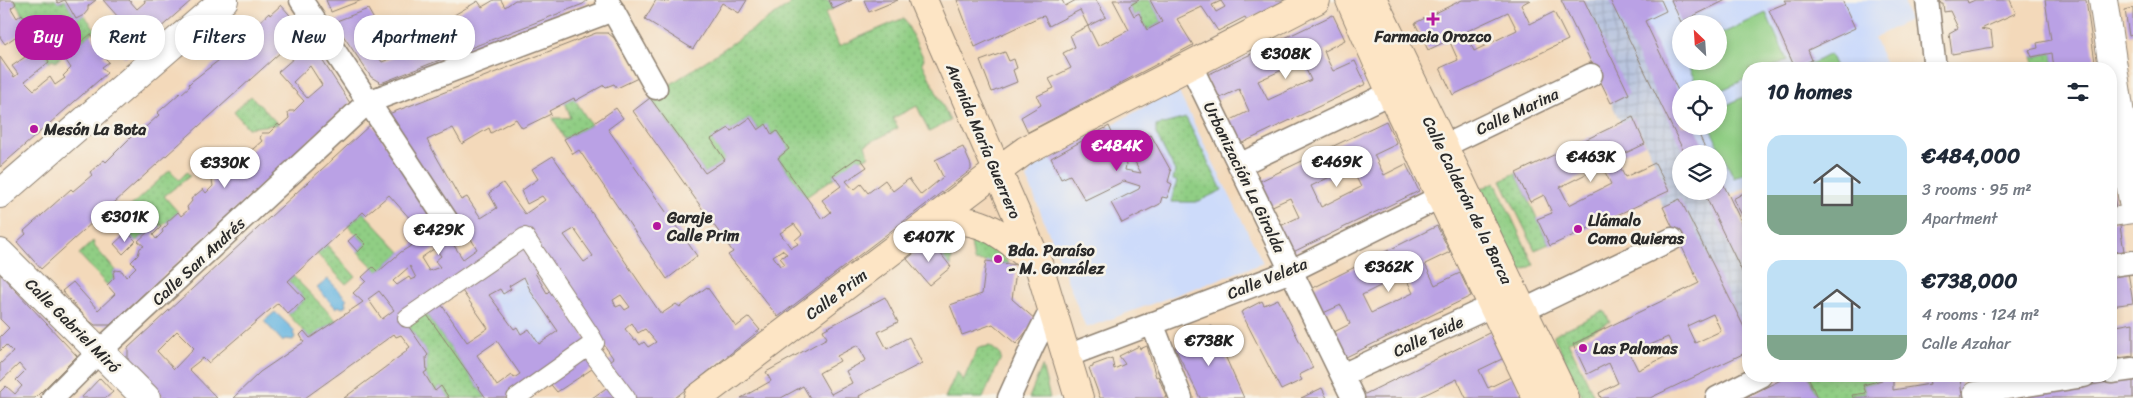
<!DOCTYPE html>
<html lang="en">
<head>
<meta charset="utf-8">
<style>
	body { margin:0; font-family:Sriracha,sans-serif; background:#f6f6f7; color:#1f2937; height:100vh; display:flex; flex-direction:column; font-size:19px; white-space:nowrap }
	* { box-sizing:border-box; margin:0 }
	p { font-size:16px; color:#747a83 }
	.icon { flex:none; width:28px; height:28px; fill:none; stroke:currentColor; stroke-width:2; stroke-linecap:round; stroke-linejoin:round }
	.map { position:relative; flex:1; overflow:hidden }
	.sheet { position:absolute; left:1742px; top:62px; width:375px; height:320px; display:flex; flex-direction:column; background:#fff; border-radius:20px; box-shadow:0 2px 8px #0003 }
	.sheet>* { flex:none }
	.hud { position:absolute; left:15px; top:15px; width:475px; height:45px; display:flex; gap:10px }
	.needle { width:32px; rotate:335deg }
	.fabs { position:absolute; left:1672px; top:15px; display:grid; gap:10px }
	.fabs a { display:grid; place-items:center; width:55px; height:55px; border-radius:50%; background:#fff; box-shadow:0 2px 8px #0003; font-size:25px }
	.price { position:absolute; translate:-50% -42px; padding:0 11px; border-radius:18px; background:#fff; color:#222; font-size:16px; line-height:32px; filter:drop-shadow(0 1px 2px #0008) }
	.price::after { content:''; position:absolute; left:50%; top:30px; width:15px; height:11px; margin-left:-8px; background:inherit; clip-path:polygon(0 0,100% 0,50% 100%) }
	.price.selected { background:#b5179e; color:#fff }
	ul { padding:0; list-style:none }
	li { display:flex; align-items:center; gap:15px; height:125px; padding:0 25px }
	li span { display:grid; place-items:center; flex:none; width:140px; height:100px; border-radius:15px; color:#555 }
	li>.icon { margin-inline-start:auto }
	span .icon { width:60px; height:60px; fill:#fffc; stroke-width:1 }
	li b { font-size:21px }
	h2 { display:flex; justify-content:space-between; align-items:center; height:60px; padding:0 25px; font-size:21px }
	.chip { padding:0 18px; border-radius:20px; background:#fff; box-shadow:0 2px 8px #0003; font-size:18px; line-height:45px }
	.chip.selected { background:#b5179e; color:#fff }
	.map>svg:first-child { display:block }
	.built { fill:#cddbfa; fill-rule:evenodd }
	.industrial { fill:url(#industrial-grid) }
	.grass { fill:url(#grass-dots); stroke:#5e7c58 }
	.pitch { fill:#90ce84; stroke:#5e7c58 }
	.water { fill:#67b6e1; stroke:#497086 }
	.building { fill:#baa1e5; fill-rule:evenodd }
	.lines { fill:none; stroke-linecap:round; stroke-linejoin:round }
	.pedestrian-casing { stroke:#8f8272; stroke-width:20 }
	.minor-casing { stroke:#8f8272; stroke-width:25 }
	.tertiary-casing { stroke:#8f8272; stroke-width:30 }
	.secondary-casing { stroke:#8f8272; stroke-width:30 }
	.pedestrian { stroke:#fff; stroke-width:18 }
	.minor { stroke:#fff; stroke-width:22 }
	.tertiary { stroke:#fff; stroke-width:28 }
	.secondary { stroke:#fde5c5; stroke-width:28 }
	.poi-dot { fill:#b5179e; stroke:#f7f3e8; stroke-width:2 }
	.labels { text-anchor:middle; stroke-width:5; stroke-linejoin:round; paint-order:stroke }
	.poi-label { font-size:16px; font-weight:bold; fill:#2b2b2b; stroke:#f7f3e8; text-anchor:start }
	.street-label { font-size:16px; fill:#2b2b2b; stroke:#f7f3e8 }
</style>
</head>
<body>
<div class="map">
<svg width="2133" height="398" viewBox="0 0 2133 398">
	<defs>
		<pattern id="industrial-grid" width="8" height="8" patternUnits="userSpaceOnUse" patternTransform="scale(1.25)"><rect width="8" height="8" fill="#b9c5de"/><path d="M0 4h8M4 0v8" fill="none" stroke="#9fa9bf"/></pattern>
		<pattern id="grass-dots" width="8" height="8" patternUnits="userSpaceOnUse" patternTransform="scale(1.25)"><rect width="8" height="8" fill="#90ce84"/><path d="M2 2h.1M6 6h.1" fill="none" stroke="#7cb172" stroke-width="1.8" stroke-linecap="round"/></pattern>
	</defs>
	<rect width="100%" height="100%" fill="#f7f3e8"/>
	<filter id="ink" filterUnits="userSpaceOnUse"><feTurbulence type="fractalNoise" baseFrequency=".02" numOctaves="2"/><feDisplacementMap in="SourceGraphic" scale="10" xChannelSelector="R" yChannelSelector="G"/><feConvolveMatrix kernelMatrix="1 2 1 2 8 2 1 2 1" color-interpolation-filters="sRGB"/></filter>
	<filter id="wash" filterUnits="userSpaceOnUse"><feTurbulence type="fractalNoise" baseFrequency=".0096" numOctaves="4" result="noise"/><feDisplacementMap in="SourceGraphic" scale="20" xChannelSelector="R" yChannelSelector="G"/><feGaussianBlur stdDeviation="1.12" result="paint"/><feColorMatrix in="noise" values="0 0 0 0 0 0 0 0 0 0 0 0 0 0 0 0 0 1.4 0 .05"/><feComposite in="paint" operator="in"/></filter>
	<g filter="url(#wash)">
		<rect width="100%" height="100%" fill="#f3d9ba"/>
		<path class="built" d="M1635,0H1904L1909,20L1874,38L1888,69H1749V186L1729,196L1719,175V154H1708L1695,126H1719V89H1681V97ZM1681,24H1719V61H1681Z
			M1177,89L1263,263L1086,328L1027,178L1031,169Z
			M524,277L531,292L548,316L588,342L545,372L517,327L514,329L489,295L500,289L504,293L511,289L509,286Z"/>
		<path class="industrial" d="M1561,0H1635L1681,97V126H1695L1708,154H1681V191H1719V175L1749,238V351L1734,358L1658,196L1669,191L1655,163L1633,117L1621,123Z"/>
		<path class="grass" d="M14,0H56L59,3L65,0L76,18L84,15L96,30L55,62L52,59L49,62L43,49L54,41L41,21L30,26Z
			M788,0H829L833,9L825,13L839,46L904,18L924,59L922,62L950,121L929,132L917,106L893,118L898,128L865,145L869,156L858,160L833,175L835,177L806,197L778,158L789,149L777,132L772,135L766,125L758,130L750,118L731,131L729,129L712,139L725,160L705,173L650,98L788,6L790,3Z
			M1139,0H1150L1162,22L1147,30L1139,13L1134,16L1129,6Z
			M2052,53L2054,69H2036L2032,57Z
			M251,96L278,124L248,128L234,112Z
			M574,98L591,125L564,139L553,118H571L565,102Z
			M1186,118L1222,190L1197,202H1171L1177,181L1173,180L1175,171L1156,134V126Z
			M170,170L179,180L187,172L190,176L164,196L178,212L161,227L156,221L149,231L136,241L126,230L127,222L121,215Z
			M1516,173L1549,244L1535,250L1501,180Z
			M1495,182L1534,265L1519,272L1481,189Z
			M363,212L401,252L378,272L358,252L366,244L348,226Z
			M945,235H953L951,267L930,240Z
			M970,237C987,243 998,250 1009,264L974,261Z
			M93,241L95,247L115,270L113,273L114,278L107,285L79,254Z
			M327,245L355,276L346,284L317,254Z
			M293,276L336,320L310,338L288,314L305,299L288,281Z
			M1604,311L1610,322L1568,342L1595,398H1583L1553,335Z
			M425,312L486,398H449L441,386L435,391L424,373L427,371L426,357L428,355L407,324Z
			M990,346L999,353L1001,358L983,398H945L957,371L963,381L978,348Z
			M1042,366L1050,398H1029Z
			M1809,376H1897L1863,385L1866,393L1853,394V398H1817Z"/>
		<path class="pitch" d="M1766,13L1787,60L1768,69H1749V78L1719,91V89H1699L1686,61H1719V35Z
			M1830,54L1837,69H1801Z
			M1749,94V171L1734,178L1709,126H1719V109Z"/>
		<path class="water" d="M328,279L347,299L345,301L346,304L345,307L342,308L339,306L336,308L317,288Z
			M275,312L295,331L293,333L295,337L293,340L285,339L283,342L264,321Z"/>
		<g id="blocks">
			<path class="building" d="M0,0H14L16,4L11,8L17,18L22,14L30,26L40,21L54,41L43,49L49,62L25,81L34,90L50,77L55,85L65,78L63,76L71,68L63,56L91,34L98,45L119,29L136,49L125,57L115,47L103,56L109,62L102,67L107,73L0,167V57L14,77L18,74L12,66L28,55L18,35L5,44L0,37Z
				M56,0H96L88,6V10L84,15L76,19L65,0L58,3Z
				M103,0H129L137,9L145,2L144,0H192L142,44Z
				M326,0H362L331,12Z
				M494,0H501L505,7L515,0H588L583,4L381,83L371,77L334,22L368,9L377,25L360,31L382,62L397,56L393,48L422,31L424,36L442,26L444,30L453,24L449,18L478,1L482,7Z
				M656,0L669,2L670,0H747L739,13L722,3L693,49L645,19Z
				M829,0H852L833,9Z
				M864,0H898L869,12Z
				M957,0H1062L1065,6L1076,0H1096L1106,17L1088,26L1080,10L1049,26L1044,16L1039,17L975,47Z
				M1113,0H1139L1129,6L1134,16L1139,13L1147,30L1162,22L1150,0H1290L1247,20L1245,17L1218,31L1202,7L1177,19L1193,45L1028,132L1021,117L1041,105L1037,96L1054,88L1049,79L1071,68L1063,53L1075,47L1070,35L1088,26L1098,46L1129,30ZM1221,1L1225,7L1216,12L1212,5Z
				M1462,0H1530L1521,5L1530,24L1554,12L1568,40L1453,95L1440,68L1458,60L1449,40L1428,50L1415,23ZM1508,12L1517,30L1474,51L1465,32Z
				M1561,0H1584L1629,94L1611,103Z
				M1610,0H1661L1666,11L1645,21L1681,97V126H1695L1708,154H1685Z
				M1671,0H1726L1681,22Z
				M1784,0H1842L1855,28L1808,50L1812,60L1795,68L1769,10L1786,3Z
				M1940,0H1967L1968,3L1975,0H2010L2016,13L1981,29L1991,31L1993,47L1952,54L1949,33L1958,28L1950,11L1944,12L1943,4H1941Z
				M2045,0H2086L2096,69H2054L2052,53L2032,57L2029,50L2038,48L2037,43L2051,40Z
				M281,5L304,31L41,269L17,242L26,234L24,231L71,189L73,191L92,175L90,172L104,160L106,162L137,131L139,133L159,115L157,113L163,108L180,93L181,94L190,86L189,84L192,81L223,57L221,55L234,44L235,46L256,27L255,26L269,13L270,15Z
				M2133,8V35L2129,36L2125,10Z
				M1333,15L1345,40L1324,51L1327,59L1333,71L1355,61L1366,84L1238,145L1227,122L1249,111L1239,89L1216,100L1205,76ZM1302,61L1311,80L1268,100L1258,81Z
				M596,33H608L614,38L638,78L617,88L614,84L606,87L604,85L575,101L574,98L549,111L551,114L522,128L516,119L491,133L489,128L462,144L453,128L427,140L461,200L467,197L481,218L497,208L489,193L503,183L525,214L545,200L542,196L527,204L521,191L538,179L532,169L553,156L661,314L676,304L680,307L707,287L736,327L749,317L760,330L675,398H632L606,363L613,358L526,230L407,324L428,355L426,357L427,371L424,373L435,391L441,386L449,398H344L407,351L406,350L410,347L401,335L396,337L394,334L305,398H233L260,372L304,342L300,335L304,331L310,338L363,302L353,293L366,281L362,277L373,267L378,272L401,252L414,244L409,234L407,227L412,221L389,195L366,215L363,212L288,281L305,299L288,314L278,303L208,363L203,358L189,369L217,398H164L128,361V348L372,123L463,259L477,249L465,229L463,230L386,115ZM574,229L593,256L584,262L564,235ZM435,248L441,256L435,261L440,267L429,271L421,258ZM410,266L416,278L411,280L409,277L397,285L393,281ZM379,291L394,310L382,319L368,299ZM621,295L630,307L625,310L621,305L616,307L613,300ZM632,323L638,333L645,329L656,342L648,347L644,342L640,345L636,339L634,340L625,329ZM177,331L194,348L174,369L157,351Z
				M311,43L350,103L110,325H95L88,320L62,291L73,282L98,310L115,294L107,285L114,278L113,273L115,270L122,271L126,277L136,267L131,262L138,255L140,248L144,246L138,241L149,231L147,229L156,221L161,227L153,235L156,239L163,232L162,230L168,224L167,222L178,212L181,216L188,210L187,207L192,201L191,199L203,189L206,193L213,186L212,180L218,178L216,176L227,166L231,170L237,163V160L240,156H245L262,141L260,138L262,133H269L278,124L280,126L289,118L288,113L289,111H294L304,101L278,72ZM310,66L322,85L307,98L293,82Z
				M1005,52L1009,61L1014,59L1017,68L1013,70L1017,82L992,92L980,61Z
				M650,98L705,173L725,160L711,139L729,128L731,131L750,118L758,130L766,124L772,135L777,131L789,149L778,158L822,219L831,212L822,200L841,186L833,175L857,158L861,159L867,167L846,181L854,190L861,184L868,193L885,180L893,191L909,179L921,195L943,177L935,160L963,147L971,165V170L778,317L728,255L733,252L633,111ZM794,224L802,234L795,240L798,244L791,248L780,233ZM782,250L787,254L780,258L785,264L780,266L773,256Z
				M616,108L623,118L608,129L697,256L667,279L579,150L573,154L564,139L591,125Z
				M1633,117L1645,144L1615,158L1625,177L1655,163L1669,191L1550,246L1537,219L1552,213L1544,195L1530,202L1516,173ZM1602,166L1611,184L1569,205L1560,187Z
				M1386,121L1397,144L1374,155L1384,175L1406,164L1419,191L1289,254L1276,228L1299,217L1290,198L1268,208L1256,183ZM1351,167L1361,187L1321,207L1311,186Z
				M1109,126L1126,165L1125,170L1141,173L1127,147L1151,135L1171,171L1168,182L1172,184L1167,198L1162,197L1160,204L1122,223L1111,203L1139,189L1140,186L1124,181L1085,200L1070,175L1061,179L1051,158Z
				M1719,175L1749,238V286L1703,191H1719Z
				M2111,179L2116,208L2111,209Z
				M1749,190V220L1746,222L1733,199Z
				M1680,199L1749,337V351L1650,398H1601L1599,393L1618,383L1609,363L1587,374L1573,344L1699,283L1663,207ZM1713,314L1721,331L1695,343L1687,326ZM1668,337L1675,352L1638,370L1630,354Z
				M2119,220L2124,251L2111,253V222Z
				M1437,226L1450,252L1425,264L1435,285L1460,273L1471,296L1342,359L1330,334L1350,324L1346,314L1341,305L1321,314L1309,290ZM1404,274L1413,293L1371,313L1362,295Z
				M127,232L136,241L123,254L114,244Z
				M356,234L366,244L358,252L348,241Z
				M930,240L951,267L929,285L907,259Z
				M523,243L540,269L535,273L547,293L553,287L588,342L507,398H486L425,312L439,301L467,342L488,328L460,288ZM524,277L531,292L558,331L539,344L529,329L521,334L517,327L514,329L489,295L500,289L503,294L511,289L509,286ZM497,341L520,374L514,378L512,375L497,386L477,355Z
				M986,261L1017,265L1012,299L1036,320L1016,344L993,324L962,335L950,305L982,294Z
				M2128,272L2133,303L2111,306V274Z
				M0,274L77,356L35,398H0V392L6,386L15,394L22,386L16,380L25,371L19,364L0,382V364L13,352L6,345L0,351V337L9,328L0,319Z
				M885,297L898,322L878,332L887,349L909,337L922,363L859,396L860,398H810L803,386L781,398H741L771,381L766,372L827,338L823,330ZM858,345L866,360L846,371L852,383L831,394L819,373L840,361L837,356Z
				M1278,299L1313,368L1299,375L1302,380L1281,390L1241,312L1262,301L1264,305Z
				M2133,323V356L2111,359V327Z
				M1212,326L1234,376L1244,398H1200L1175,348L1190,342L1188,338Z
				M1491,332L1504,358L1479,370L1488,388L1513,376L1523,398H1466L1457,379L1418,398H1359V397Z
				M1139,346L1140,349L1147,346L1156,377L1158,376L1167,398H1100L1089,368L1093,367V365L1112,358L1114,369L1125,364L1119,356Z
				M588,351L598,365L557,392L547,380Z
				M1789,376H1808L1817,398H1744Z
				M1928,376H1960L1962,398H1853L1852,395L1866,393L1863,385L1893,377V390L1930,384Z
				M100,378L113,392L106,398H81Z
				M2133,378V398H2022V397Z
				M612,384L623,398H592Z
				M1322,388L1327,398H1301Z"/>
		</g>
	</g>
	<g filter="url(#ink)">
		<use href="#blocks" fill-opacity="0" stroke="#8f8272" stroke-width="1"/>
		<g class="lines">
			<g class="pedestrian-casing">
				<path id="pedestrian" d="M2111,217L2133,214
					M407,318L525,237L591,336L595,343L588,347L626,398
					M516,398L588,347"/>
			</g>
			<g class="minor-casing">
				<path id="minor" d="M301,0L453,230
					M607,0L656,88
					M1927,0L1935,69
					M1190,64L1353,398
					M1442,147L1591,75
					M1239,165L1405,86
					M2111,265L2133,262
					M1522,311L1672,239
					M1152,323L1181,398
					M1067,356L1291,271L1456,189
					M2111,372L2133,369
					M1342,375L1509,298
					M1975,393L2084,376
					M53,398L99,352L368,102L613,10
					M1009,398L1033,345L1052,308
					M1717,398L1760,376"/>
			</g>
			<g class="tertiary-casing">
				<path id="tertiary" d="M2103,0L2133,202
					M0,194L224,0
					M0,253L146,398"/>
			</g>
			<g class="secondary-casing">
				<path id="secondary" d="M923,0L1039,266L1079,398
					M1350,0L1391,93L1537,398
					M1373,0L1565,398
					M928,226C973,210 1002,232 1034,262
					M698,398L997,171L1026,150L1316,0"/>
			</g>
			<use href="#pedestrian" class="pedestrian"/>
			<use href="#minor" class="minor"/>
			<use href="#tertiary" class="tertiary"/>
			<use href="#secondary" class="secondary"/>
		</g>
	</g>
	<g class="poi-dot">
		<path d="M1430.5 11.5h5v5h5v5h-5v5h-5v-5h-5v-5h5z"/>
		<circle cx="34" cy="129" r="5"/>
		<circle cx="657" cy="226" r="5"/>
		<circle cx="1578" cy="229" r="5"/>
		<circle cx="998" cy="259" r="5"/>
		<circle cx="1583" cy="348" r="5"/>
	</g>
	<g class="labels">
		<g class="poi-label">
			<text x="1433" y="42" text-anchor="middle">Farmacia Orozco</text>
			<text x="44" y="135">Mesón La Bota</text>
			<text x="667" y="223">Garaje<tspan x="667" dy="18">Calle Prim</tspan></text>
			<text x="1588" y="226">Llámalo<tspan x="1588" dy="18">Como Quieras</tspan></text>
			<text x="1008" y="256">Bda. Paraíso<tspan x="1008" dy="18">- M. González</tspan></text>
			<text x="1593" y="354">Las Palomas</text>
		</g>
		<g class="street-label">
			<text transform="translate(1517 111) rotate(-25)" y="6">Calle Marina</text>
			<text transform="translate(984 141) rotate(67)" y="6">Avenida María Guerrero</text>
			<text transform="translate(1245 177) rotate(64)" y="6">Urbanización La Giralda</text>
			<text transform="translate(1468 200) rotate(64)" y="6">Calle Calderón de la Barca</text>
			<text transform="translate(198 261) rotate(-43)" y="6">Calle San Andrés</text>
			<text transform="translate(1267 278) rotate(-22)" y="6">Calle Veleta</text>
			<text transform="translate(836 294) rotate(-37)" y="6">Calle Prim</text>
			<text transform="translate(73 325) rotate(45)" y="6">Calle Gabriel Miró</text>
			<text transform="translate(1428 336) rotate(-25)" y="6">Calle Teide</text>
		</g>
	</g>
</svg>
<div class="fabs">
<a><svg class="needle" viewBox="-14 -14 28 28"><path d="M0-13l5 13h-10z" fill="#e53935"/><path d="M0 13l5-13h-10z" fill="#747a83"/></svg></a>
<a><svg class="icon" aria-label="locate" viewBox="0 0 24 24"><circle cx="12" cy="12" r="6"/><path d="M12 2v4M12 18v4M2 12h4M18 12h4"/></svg></a>
<a><svg class="icon" aria-label="layers" viewBox="0 0 24 24"><path d="M12 4l9 5-9 5-9-5zM3 14l9 5 9-5"/></svg></a>
</div>
<b class="price" style="left:1286px;top:80px">€308K</b>
<b class="price selected" style="left:1117px;top:172px">€484K</b>
<b class="price" style="left:1591px;top:183px">€463K</b>
<b class="price" style="left:1337px;top:188px">€469K</b>
<b class="price" style="left:225px;top:189px">€330K</b>
<b class="price" style="left:125px;top:243px">€301K</b>
<b class="price" style="left:439px;top:256px">€429K</b>
<b class="price" style="left:929px;top:263px">€407K</b>
<b class="price" style="left:1389px;top:293px">€362K</b>
<b class="price" style="left:1209px;top:367px">€738K</b>
<div class="hud">
<a class="chip selected">Buy</a>
<a class="chip">Rent</a>
<a class="chip">Filters</a>
<a class="chip">New</a>
<a class="chip">Apartment</a>
</div>
<section class="sheet">
<h2>10 homes<svg class="icon" aria-label="filters" viewBox="0 0 24 24"><path d="M4 7h16M4 17h16"/><circle cx="9" cy="7" r="2"/><circle cx="15" cy="17" r="2"/></svg></h2>
<ul>
<li><span style="background:linear-gradient(#bfe0f5 60%,#7fa58c 0)"><svg class="icon" aria-label="home" viewBox="0 0 24 24"><path d="M3 11l9-7 9 7M6 9v11h12V9"/></svg></span><div><b>€484,000</b><p>3 rooms · 95 m²</p><p>Apartment</p></div></li>
<li><span style="background:linear-gradient(#bfe0f5 75%,#7fa58c 0)"><svg class="icon" aria-label="home" viewBox="0 0 24 24"><path d="M3 11l9-7 9 7M6 9v11h12V9"/></svg></span><div><b>€738,000</b><p>4 rooms · 124 m²</p><p>Calle Azahar</p></div></li>
</ul>
</section>
</div>
</body>
</html>
